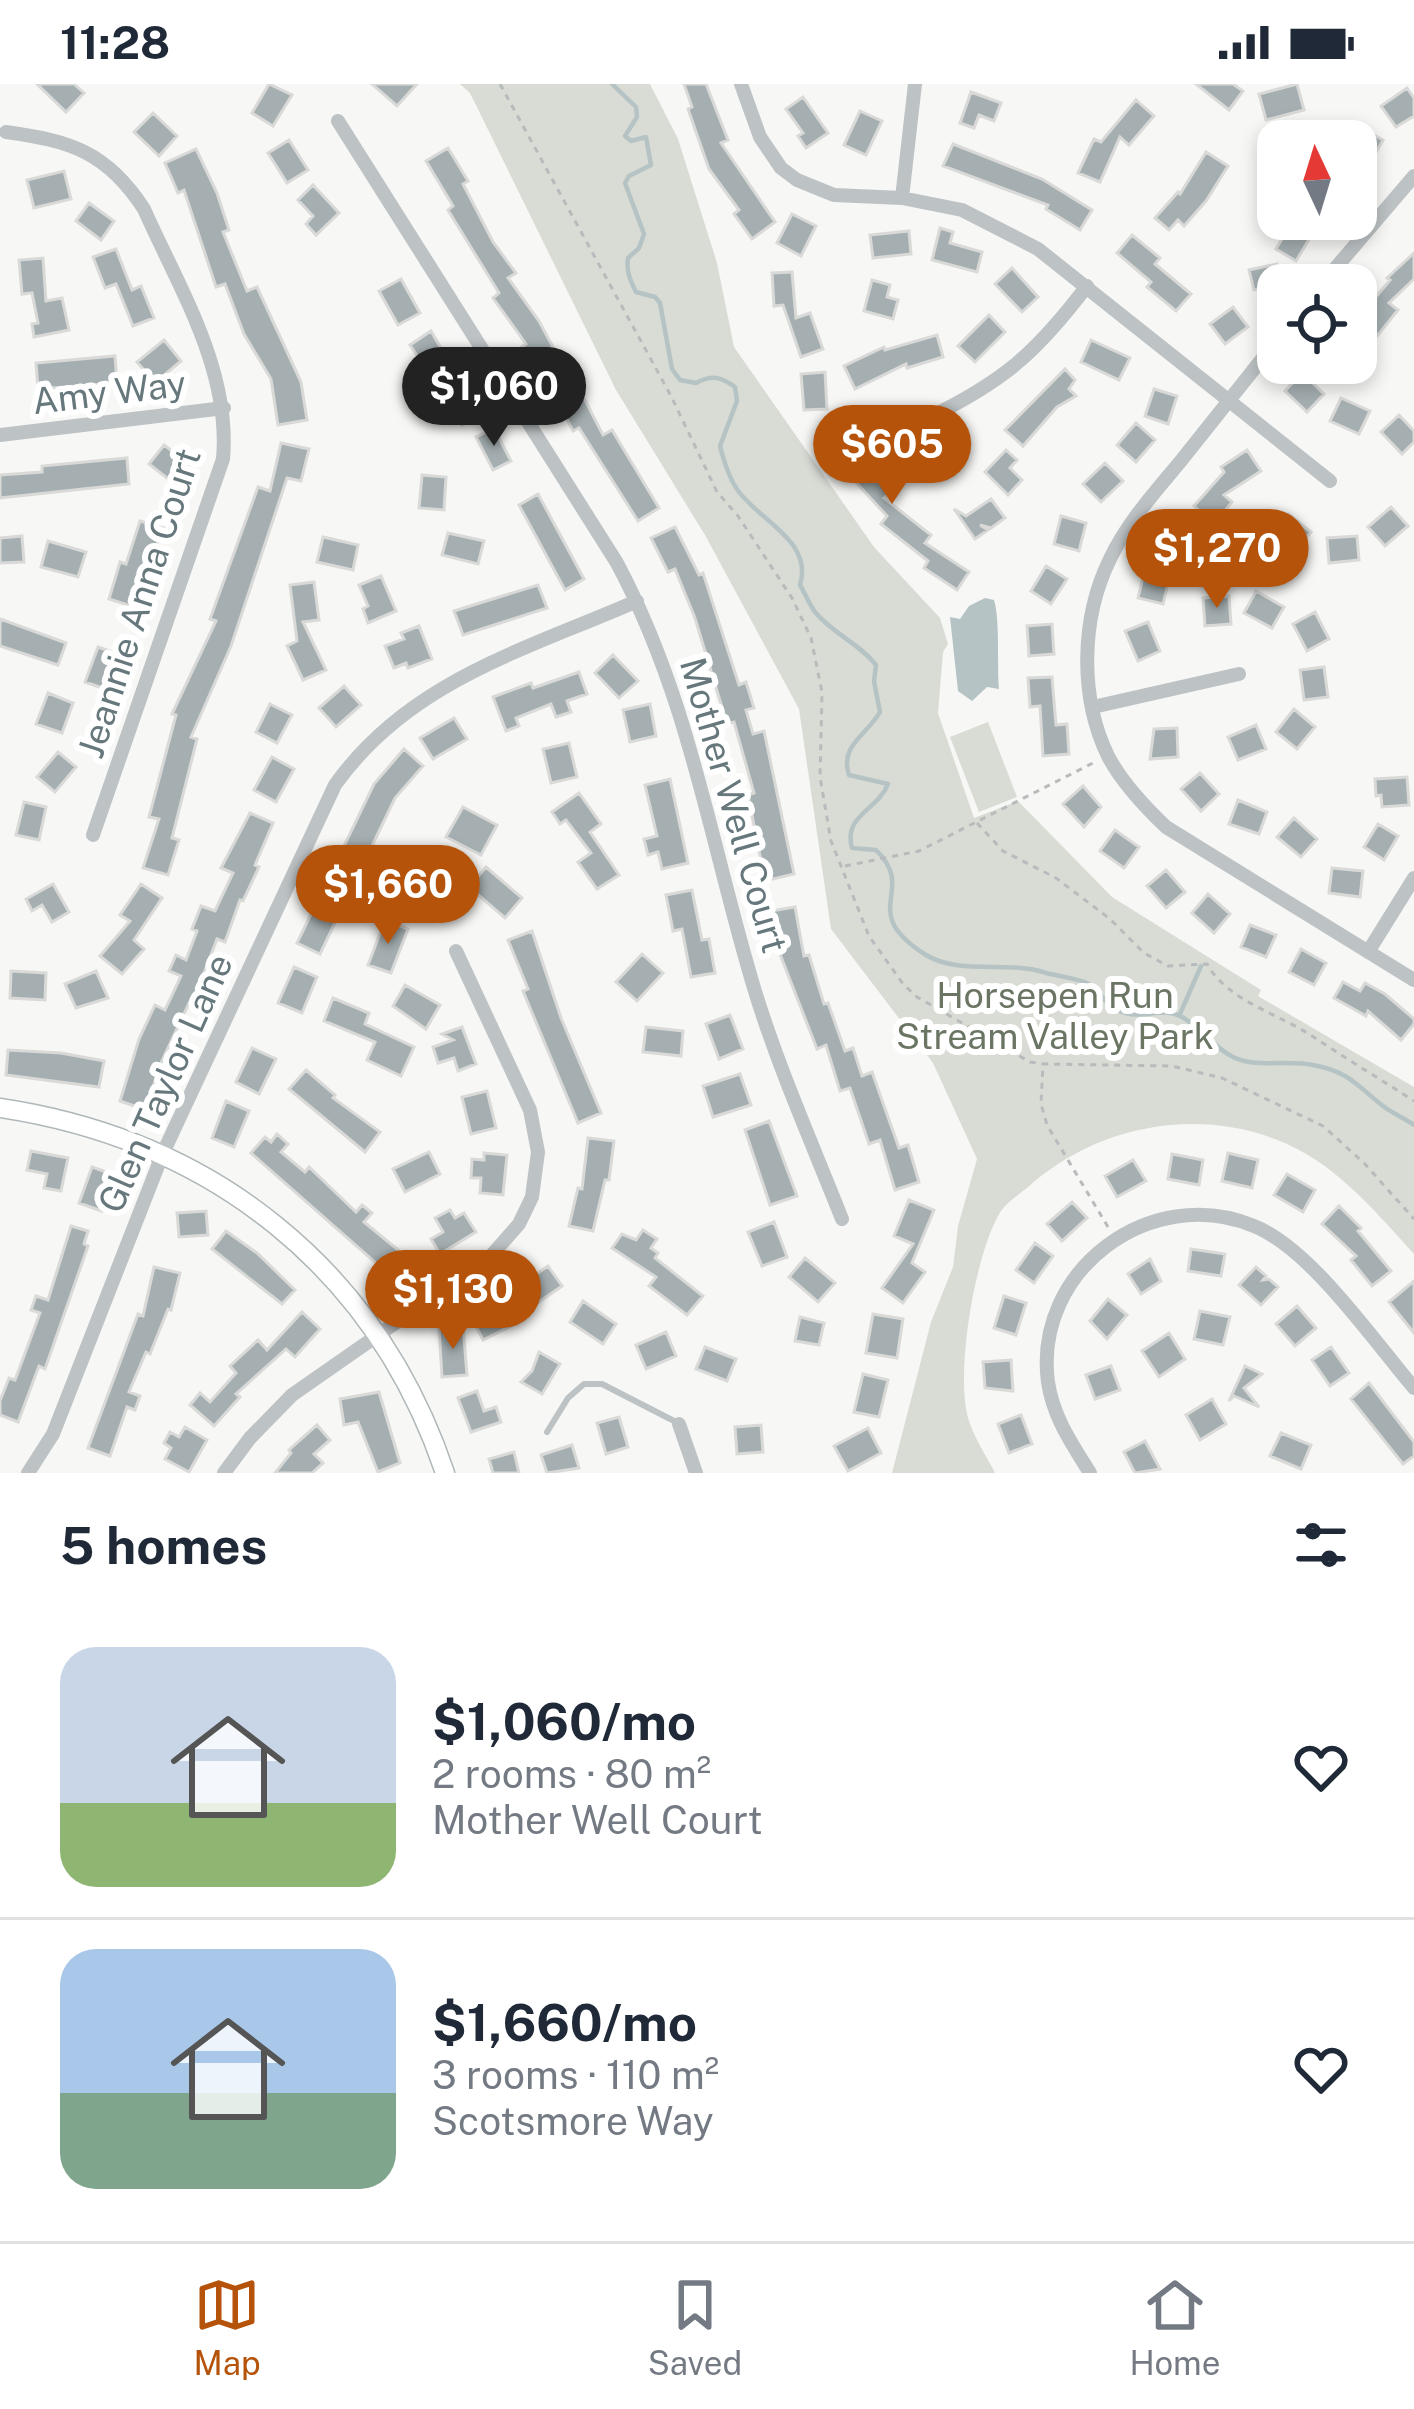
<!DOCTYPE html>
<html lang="en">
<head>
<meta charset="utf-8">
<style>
	body { margin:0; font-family:"Public Sans",sans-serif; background:#f6f6f7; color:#1f2937; height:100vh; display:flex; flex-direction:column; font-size:45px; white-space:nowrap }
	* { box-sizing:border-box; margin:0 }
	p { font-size:39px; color:#747a83 }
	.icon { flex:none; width:66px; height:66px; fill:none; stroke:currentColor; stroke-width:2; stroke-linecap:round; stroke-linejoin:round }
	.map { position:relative; height:1389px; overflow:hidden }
	.side { display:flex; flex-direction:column; background:#fff; flex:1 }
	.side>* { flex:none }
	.needle { width:78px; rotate:356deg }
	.controls { position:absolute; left:1257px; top:36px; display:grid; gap:24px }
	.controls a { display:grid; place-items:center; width:120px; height:120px; border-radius:24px; background:#fff; box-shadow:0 6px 18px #0003; font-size:60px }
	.price { position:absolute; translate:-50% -102px; padding:0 27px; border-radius:42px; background:#b45309; color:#fff; font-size:39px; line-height:78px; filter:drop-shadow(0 3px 6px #0008) }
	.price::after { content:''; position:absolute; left:50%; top:72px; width:36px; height:27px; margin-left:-18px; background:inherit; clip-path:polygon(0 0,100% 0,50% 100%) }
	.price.current { background:#222; color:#fff }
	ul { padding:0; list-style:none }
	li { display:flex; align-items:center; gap:36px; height:300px; padding:0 60px }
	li+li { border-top:3px solid #e0e1e3 }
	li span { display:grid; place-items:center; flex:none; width:336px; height:240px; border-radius:36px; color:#555 }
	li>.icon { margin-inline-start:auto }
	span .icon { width:144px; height:144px; fill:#fffc; stroke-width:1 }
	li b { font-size:51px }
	h2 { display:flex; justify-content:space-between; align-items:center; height:144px; padding:0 60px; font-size:51px }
	.status { display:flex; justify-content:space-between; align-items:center; height:84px; padding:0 60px; background:#fff; direction:ltr }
	.status svg { height:33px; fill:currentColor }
	.tabs { display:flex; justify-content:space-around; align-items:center; height:168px; border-top:3px solid #e0e1e3; background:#fff; font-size:33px; color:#747a83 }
	.tabs a { display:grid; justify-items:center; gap:6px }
	.tabs .current { color:#b45309 }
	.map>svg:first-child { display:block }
	.green { fill:#d9dcd5 }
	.water { fill:#b5c3c4 }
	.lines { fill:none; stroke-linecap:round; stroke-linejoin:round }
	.stream { stroke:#b5c3c4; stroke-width:4.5 }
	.building { fill:#a5afb1; stroke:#d9d9d7; stroke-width:3 }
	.secondary-casing { stroke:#afb7b9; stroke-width:21 }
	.path { stroke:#b7bbbc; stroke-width:3; stroke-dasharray:6 6; stroke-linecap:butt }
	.lane { stroke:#bdc2c4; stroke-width:6 }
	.street { stroke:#bdc2c4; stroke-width:14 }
	.secondary { stroke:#fff; stroke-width:18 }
	.labels { text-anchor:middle; stroke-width:12; stroke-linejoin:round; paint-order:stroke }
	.street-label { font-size:36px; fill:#66787c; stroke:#fff }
	.park-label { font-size:36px; fill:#6b7564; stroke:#fff }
</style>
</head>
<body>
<div class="status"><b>11:28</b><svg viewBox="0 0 49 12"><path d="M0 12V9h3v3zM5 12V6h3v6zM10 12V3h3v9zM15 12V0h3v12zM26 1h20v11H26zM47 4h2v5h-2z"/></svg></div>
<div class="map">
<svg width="1414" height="1389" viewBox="0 0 1414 1389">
	<rect width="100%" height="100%" fill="#f7f7f5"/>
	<path class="green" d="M460,0H650L678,55L717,179L734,263L874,463L940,534L948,560L943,568L938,629L974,734L1018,717L1112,813L1261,906L1258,912L1414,1003V1170C1373,1125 1334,1077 1275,1055C1190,1023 1094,1044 1028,1103C1020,1110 1007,1118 1001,1127C975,1167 953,1296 970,1340C976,1357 987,1373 995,1389H892L931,1238L953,1183L958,1142L977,1075L933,979L831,845L799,625L705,451L616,306L470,9Z
		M988,638L1017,713L979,728L950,653Z"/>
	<path class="water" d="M985,514L994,516C1000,535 997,580 999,605L987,603L972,617L958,607L950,533L960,535L969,522Z"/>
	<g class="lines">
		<path class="stream" d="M612,0L636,23L637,33L625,52L631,57L646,53L651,81L629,92L625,99L644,150L639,164L628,174C626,187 630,196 636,208L655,213L660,219L672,285L680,296L696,299C712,290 721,293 735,303L737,317L720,362C724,378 729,395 739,408C763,439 813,458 800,501C805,509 809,520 815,528C833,550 859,559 876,581L874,597L880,628C867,651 839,662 849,691L888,700C878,726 843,731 852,764L876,766C919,808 855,826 926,871C959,891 1006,877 1043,888C1056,892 1075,894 1087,899C1105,908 1103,926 1130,930C1149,933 1164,923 1182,933C1201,944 1213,963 1233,973C1258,985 1286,975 1313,981C1350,988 1356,1001 1383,1022C1392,1029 1404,1034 1414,1041
			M1180,930L1201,882"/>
	</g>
	<path class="building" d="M37,0H74L84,9L66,28Z
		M269,0L292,11L273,42L252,29Z
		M372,0H417L397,22Z
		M684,0H706L728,56L721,59L775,138L752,155L734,130L739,126L709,85L688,25L692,23Z
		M1196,0H1233L1243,7L1229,26Z
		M1297,0L1304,26L1266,36L1259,10Z
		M1407,4L1414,14V32L1396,43L1381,22Z
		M971,8L1001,19L994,37L979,31L974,44L960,39Z
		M803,13L828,49L806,64L798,52L803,49L786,25Z
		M1136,16L1154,32L1129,61L1120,53L1100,98L1078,89L1094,55L1101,58Z
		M860,27L882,37L866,71L844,61Z
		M153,29L177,52L159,72L134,48Z
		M1360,43L1383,56L1369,81L1356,73V57H1352Z
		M289,56L308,86L287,99L268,69Z
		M953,60L1042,95L1092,126L1080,146L1046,125L1048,121L943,82Z
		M448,64L468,97L463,100L493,158L516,189L508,194L539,237L570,295L573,293L603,351L612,346L659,424L638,437L579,344L573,347L546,295L542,297L522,263L526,260L493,214L499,209L448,126L453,122L426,77Z
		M196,65L217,109L229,146L223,148L247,207L257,203L301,298L307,336L278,341L271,295L244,250L225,200L216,203L184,106L178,109L165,79Z
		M1206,68L1228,82L1206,117L1184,142L1178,136L1169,146L1155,134L1178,108L1180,110Z
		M64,87L71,115L34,124L27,96Z
		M313,101L339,129L316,151L306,140L313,132L298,116Z
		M89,119L114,137L101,156L76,137Z
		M792,130L816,142L801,172L777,159Z
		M1291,140L1311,152L1296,177L1276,165Z
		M940,144L953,148L950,159L982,168L977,188L932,176Z
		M909,147L911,170L873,174L870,151Z
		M1132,151L1160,174L1155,180L1191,210L1176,227L1147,203L1151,198L1117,169Z
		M116,165L132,206L141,202L154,234L133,242L116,200L105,204L93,173Z
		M1414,169V195L1389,219L1398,226L1369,262L1356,272V237L1390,196L1387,194Z
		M43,174L46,217L62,214L69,246L34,253L32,240L38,239L32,209L22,210L19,176Z
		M1277,180L1281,199L1254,206L1249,186Z
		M1012,184L1038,213L1022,228L995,200Z
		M792,188L796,234L810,229L823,265L801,273L783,221L774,222L772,189Z
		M401,195L420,229L398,241L379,207Z
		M872,196L890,201L887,213L898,216L893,235L864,227Z
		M1233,223L1248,243L1225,260L1210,240Z
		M989,231L1005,248L975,278L958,262Z
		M431,247L474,321L470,323L476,333L462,341L455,329L443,337L430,315L441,308L410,261Z
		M937,251L943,273L907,284L906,280L855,305L844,282L884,263L885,266Z
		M164,256L181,277L155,299L137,278Z
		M1091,256L1130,274L1119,296L1081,278Z
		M115,272L117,299L38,305L36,279Z
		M1065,285L1075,296L1069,305L1076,312L1057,323L1023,362L1005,346Z
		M825,288L827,325L804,326L801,290Z
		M1302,289L1324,310L1307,328L1285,307Z
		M1154,305L1177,312L1168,340L1145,332Z
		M1341,314L1370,327L1359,350L1330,337Z
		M1399,331L1414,347V358L1402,370L1381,348Z
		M844,335L863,366L859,369L893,406L884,414L931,451L925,459L969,488L957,506L924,484L928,477L881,440L887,432L851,393L827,349V345Z
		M1136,339L1155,356L1136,378L1117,361Z
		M494,344L511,377L493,386L476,353Z
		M281,359L309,365L301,397L287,394L231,562L191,653L197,655L172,754L179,756L168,791L143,784L159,735L149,733L176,631L172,630L216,537L210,535L258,403L270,407Z
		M164,361L191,381L176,401L149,380Z
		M1006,366L1017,376L1010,384L1022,396L1008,411L985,388Z
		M1247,366L1261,387L1224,411L1232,418L1214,440L1194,422L1224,388L1221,383Z
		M127,374L129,400L0,414V391L42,388V382Z
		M1105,379L1123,397L1101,418L1083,400Z
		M422,391L446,393L444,426L419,424Z
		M538,410L584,495L565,506L519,421Z
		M991,415L1005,434L991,444L980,441L988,446L975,455L954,425L966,432Z
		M1391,423L1408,442L1385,462L1368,443Z
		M1288,430L1311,448L1296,467L1272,449Z
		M1061,432L1086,439L1079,467L1054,460Z
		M140,437L163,444L134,523L109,515L120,478L126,480Z
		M1178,437L1200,452L1182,477L1161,462Z
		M675,443L699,491L703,489L739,601L746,598L754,624L746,626L753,650L764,647L794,790L765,797L748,711L754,709L734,638L727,640L695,534L675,485L668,488L651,454Z
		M448,449L484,457L478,480L442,471Z
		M22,452L24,478L0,479V454Z
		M1357,452L1359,476L1329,479L1327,454Z
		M323,453L358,461L353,486L317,478Z
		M48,457L86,468L78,493L41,483Z
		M1046,482L1067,495L1051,520L1031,507Z
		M1145,485L1170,491L1163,520L1138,514Z
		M381,492L396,527L368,539L363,525L368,522L359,501Z
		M314,498L319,536L303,538L326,586L303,596L287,562L297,557L290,501Z
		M538,501L547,524L463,551L454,527Z
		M1256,507L1284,523L1272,544L1244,529Z
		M1229,512L1231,540L1205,542L1203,514Z
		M1315,528L1329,555L1307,567L1293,540Z
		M0,535L66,559L58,581L0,562Z
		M1148,538L1160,567L1138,577L1125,547Z
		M1052,540L1054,570L1029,572L1027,542Z
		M419,542L432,575L408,584L406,579L394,584L385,562L404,555L401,549Z
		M98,563L124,572L111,607L85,598Z
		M613,571L638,597L619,614L595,589Z
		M1324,583L1328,613L1304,616L1300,586Z
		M579,588L587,610L567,617L571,628L556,633L551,620L516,634L519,642L506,647L493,613L531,599L533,604Z
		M1052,593L1056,641L1067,640L1069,670L1043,672L1040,622L1030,623L1028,594Z
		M344,602L361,621L336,643L319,624Z
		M48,609L73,619L62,649L36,640Z
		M270,620L292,631L277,659L256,648Z
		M650,620L656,652L630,658L623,626Z
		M1294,625L1315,643L1297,665L1276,648Z
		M454,634L467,655L433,675L420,654Z
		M1256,641L1266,665L1238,676L1228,653Z
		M1177,644L1178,673L1150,675L1154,645Z
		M569,659L577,693L551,699L543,665Z
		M404,665L423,682L395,714L320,870L297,859L374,700Z
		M58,668L76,683L55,708L37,693Z
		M272,673L294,685L276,718L254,706Z
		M1200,689L1219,710L1201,727L1181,705Z
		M1407,693L1409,721L1382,723L1381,711L1376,712L1375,695Z
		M670,695L688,779L662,785L658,768L648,771L644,755L657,752L645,701Z
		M1083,702L1101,723L1084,743L1063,720Z
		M579,709L601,740L590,748L619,791L597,805L578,778L591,769L566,736L560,740L552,728Z
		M1238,716L1267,728L1259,750L1229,740Z
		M24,718L46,723L39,756L16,751Z
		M463,723L497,741L481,771L446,753Z
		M250,729L273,739L255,781L259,783L243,817L240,816L225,858L217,855L192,921L189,919L160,981L146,1026L120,1017L139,955L155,921L165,926L181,892L169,887L176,871L186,876L197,847L192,845L201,822L215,827L233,789L221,784Z
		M1294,734L1317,755L1301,773L1277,753Z
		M1378,740L1398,752L1384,776L1364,763Z
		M1115,746L1139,763L1124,784L1100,767Z
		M420,773L440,790L408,827L388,811Z
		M486,783L522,814L505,834L469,803Z
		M1332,784L1363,787L1360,813L1329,809Z
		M1166,786L1185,808L1166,824L1147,802Z
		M53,800L69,828L52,838L42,821L32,827L26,815Z
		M141,800L162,814L134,856L144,865L122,890L100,872L130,837L120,831Z
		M692,806L702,856L709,855L715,889L691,893L682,845L673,847L666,811Z
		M1208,810L1230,830L1214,849L1192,829Z
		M795,823L804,872L809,871L824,920L828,919L845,967L853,964L862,992L872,988L899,1064L908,1061L919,1098L895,1106L880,1056L869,1060L850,1004L840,1007L826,961L817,965L778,865L771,827Z
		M385,836L408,845L391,889L368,881Z
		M1250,841L1276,851L1266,873L1241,863Z
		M532,847L561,934L601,1029L578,1039L523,907L528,905L508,856Z
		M1301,865L1326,879L1314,901L1289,888Z
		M642,870L663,889L637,917L616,898Z
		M294,883L317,893L302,929L278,919Z
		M11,887L46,889L45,916L10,914Z
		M96,887L108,914L76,924L65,900Z
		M1343,898L1360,907L1365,899L1385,910L1414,935V940L1401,956L1368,927L1366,932L1334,914Z
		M405,901L440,921L426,945L393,922Z
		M333,914L369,929L365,940L414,963L401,992L367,976L375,958L324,937Z
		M730,931L743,965L719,975L706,940Z
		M462,943L476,980L458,987L454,974L438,979L433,963L453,956L442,950Z
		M646,943L683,947L681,972L643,968Z
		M252,964L276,975L259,1010L236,998Z
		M8,966L61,969L104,977L99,1003L6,991Z
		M306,986L335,1011L333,1014L380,1048L365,1068L289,1005Z
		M740,990L751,1021L713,1033L703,1002Z
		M487,1007L496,1044L471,1050L462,1013Z
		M226,1017L249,1027L234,1063L212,1054Z
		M769,1037L797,1112L770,1121L745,1046Z
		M277,1050L288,1060L281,1068L305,1088L309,1083L356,1128L362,1121L372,1129L364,1138L419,1183L402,1202L251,1069L265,1053L271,1058Z
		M588,1054L614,1057L609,1096H605L593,1147L569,1142L578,1104L582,1105Z
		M31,1067L68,1074L61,1107L44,1104L47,1090L27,1086Z
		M429,1068L440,1090L405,1108L393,1085Z
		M484,1069L507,1071L503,1111L480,1109L481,1094H471L472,1075L484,1076Z
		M1228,1069L1258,1076L1252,1104L1222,1097Z
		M1172,1070L1203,1076L1199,1101L1168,1095Z
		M1133,1076L1146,1097L1117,1113L1105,1092Z
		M92,1083L115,1091L102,1127L79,1119Z
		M1287,1090L1315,1106L1303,1128L1274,1111Z
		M909,1116L934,1126L912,1179L925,1188L903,1219L882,1204L913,1160L894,1152Z
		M1072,1118L1087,1134L1062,1157L1047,1140Z
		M1339,1122L1361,1144L1358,1147L1391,1187L1372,1202L1351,1176L1356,1172L1322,1140Z
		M450,1126L455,1134L464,1129L476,1148L440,1170L431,1155L443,1148L435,1134Z
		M206,1127L208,1151L179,1153L177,1129Z
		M774,1138L787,1173L762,1182L748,1148Z
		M71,1142L88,1147L84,1160L88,1162L45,1285L39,1282L18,1338L0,1331V1317L9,1294L15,1296L40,1229L31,1226L36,1212L48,1216Z
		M643,1146L657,1155L651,1164L658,1169L655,1174L703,1212L687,1231L649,1202L656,1193L612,1164L622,1150L636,1156Z
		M226,1147L257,1169L295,1206L282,1220L212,1165Z
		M1035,1159L1053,1172L1034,1199L1016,1186Z
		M1191,1165L1225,1170L1221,1192L1188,1187Z
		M805,1174L835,1199L818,1218L789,1193Z
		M1150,1175L1161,1197L1141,1210L1128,1190Z
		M548,1182L562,1202L517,1233L519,1238L483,1256L466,1222L477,1231L519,1210L515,1205Z
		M154,1183L180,1189L171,1226L168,1225L150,1270L146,1268L129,1308L140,1312L135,1326L127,1323L110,1372L88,1364L138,1230L143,1232Z
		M1256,1183L1266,1192L1263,1196L1269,1195L1278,1203L1261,1221L1239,1201Z
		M1414,1197V1249L1389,1218Z
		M1004,1212L1026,1219L1016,1251L994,1244Z
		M1108,1215L1127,1231L1107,1255L1090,1237Z
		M583,1217L616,1240L603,1260L570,1238Z
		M1297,1222L1316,1244L1295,1262L1276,1240Z
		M1200,1227L1230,1233L1223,1261L1194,1255Z
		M302,1228L320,1245L295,1273L286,1265L236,1310L240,1313L214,1342L190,1321L200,1309L210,1318L236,1289L230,1282L258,1256L267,1266Z
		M873,1230L903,1235L897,1274L866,1269Z
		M800,1233L824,1239L819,1261L795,1257Z
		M463,1242L467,1291L442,1293L439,1244Z
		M666,1248L676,1272L646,1285L636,1261Z
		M1169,1249L1185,1275L1159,1293L1142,1267Z
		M705,1263L736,1275L727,1297L696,1285Z
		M1331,1263L1349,1289L1330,1302L1312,1276Z
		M539,1268L560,1280L542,1310L521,1298L532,1287Z
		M1011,1276L1013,1307L985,1304L983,1278Z
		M1111,1282L1120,1306L1095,1315L1086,1291Z
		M1245,1282L1262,1290L1244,1304L1259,1323L1234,1312L1229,1317Z
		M863,1290L888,1296L879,1333L854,1328Z
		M1369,1299L1414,1358V1372L1403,1380L1351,1315Z
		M477,1307L484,1327L496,1323L501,1338L471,1348L458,1314Z
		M379,1308L400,1379L378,1388L358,1338L344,1341L340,1315Z
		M1212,1315L1226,1340L1200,1356L1186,1331Z
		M1021,1331L1032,1360L1009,1369L998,1340Z
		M619,1333L628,1363L606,1370L597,1339Z
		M317,1341L330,1356L314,1370L323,1379L312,1389H275L291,1369L289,1366Z
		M761,1341L763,1368L737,1370L735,1343Z
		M185,1343L207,1356L189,1388L165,1375L171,1364L164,1359L170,1348L179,1353Z
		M868,1344L881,1369L848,1387L834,1362Z
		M1281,1349L1311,1361L1301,1385L1270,1372Z
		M1145,1357L1160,1385L1135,1389L1124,1368Z
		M572,1361L579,1384L547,1389L541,1371Z
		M514,1368L519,1389H493L489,1375Z"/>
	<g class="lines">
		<g class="secondary-casing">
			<path id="secondary" d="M0,1024C212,1056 376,1184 445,1389"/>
		</g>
		<path class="path" d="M500,0L671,312L717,408L738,432L792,514L811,554L822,608L820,693L831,757L869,852L903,900L917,913L1030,978L1043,980
			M977,739L1003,767L1056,794L1110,835L1144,869L1168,882L1207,880C1228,917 1277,929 1312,952C1345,974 1380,995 1414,1017
			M845,782L919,767L1095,678
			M1108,1143L1047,1041L1041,1020L1043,980L1172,982L1222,994L1323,1042L1364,1079L1414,1135"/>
		<path class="lane" d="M547,1348L568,1314L584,1300H602L678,1339"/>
		<path class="street" d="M741,0L760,53L781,84L797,96L834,111L902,114L962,126L1038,165L1330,397
			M338,37L617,479C690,616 710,758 754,904C778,983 812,1059 842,1135
			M6,48C71,57 107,68 144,125C179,204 231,286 223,375L93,751
			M902,114L915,0
			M1321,201L1414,92
			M1278,255C1245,296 1213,337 1180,378C1155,408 1127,439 1110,475C1081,534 1079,612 1108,672C1122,699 1145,723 1166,743L1414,896
			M928,334C1004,297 1036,269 1087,202
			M0,351L224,324
			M1093,623L1239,590
			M1368,868L1414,794
			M679,1340L696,1389
			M28,1389L53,1350L163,1069L335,701C409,597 525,566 637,517
			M224,1389L250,1354L292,1311L490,1173L519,1140L532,1113L538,1068L530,1026L456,867
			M1090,1389C1072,1360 1053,1333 1048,1298C1033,1186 1151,1099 1254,1142C1311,1165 1373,1256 1414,1304"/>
		<use href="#secondary" class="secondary"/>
	</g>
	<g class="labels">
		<g class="street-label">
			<text transform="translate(109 308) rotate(-7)" y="13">Amy Way</text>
			<text transform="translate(139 519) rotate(-72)" y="13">Jeannie Anna Court</text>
			<text transform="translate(734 721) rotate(74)" y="13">Mother Well Court</text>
			<text transform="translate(165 999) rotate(-66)" y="13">Glen Taylor Lane</text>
		</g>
		<g class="park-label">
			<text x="1055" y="924">Horsepen Run<tspan x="1055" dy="41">Stream Valley Park</tspan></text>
		</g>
	</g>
</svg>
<div class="controls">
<a><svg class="needle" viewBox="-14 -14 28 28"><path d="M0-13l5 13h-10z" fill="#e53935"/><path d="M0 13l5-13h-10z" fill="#747a83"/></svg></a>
<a><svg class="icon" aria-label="locate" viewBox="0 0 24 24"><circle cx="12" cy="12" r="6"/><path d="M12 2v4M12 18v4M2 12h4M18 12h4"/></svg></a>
</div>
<b class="price current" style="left:494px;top:365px">$1,060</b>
<b class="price" style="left:892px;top:423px">$605</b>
<b class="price" style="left:1217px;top:527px">$1,270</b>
<b class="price" style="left:388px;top:863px">$1,660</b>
<b class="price" style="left:453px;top:1268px">$1,130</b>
</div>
<section class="side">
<h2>5 homes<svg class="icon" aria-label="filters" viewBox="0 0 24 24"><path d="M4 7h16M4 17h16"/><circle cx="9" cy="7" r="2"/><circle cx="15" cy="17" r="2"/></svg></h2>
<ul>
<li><span style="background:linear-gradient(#c9d6e8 65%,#8fb573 0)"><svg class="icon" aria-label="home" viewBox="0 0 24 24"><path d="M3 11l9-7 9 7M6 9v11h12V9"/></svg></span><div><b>$1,060/mo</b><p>2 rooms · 80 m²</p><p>Mother Well Court</p></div><svg class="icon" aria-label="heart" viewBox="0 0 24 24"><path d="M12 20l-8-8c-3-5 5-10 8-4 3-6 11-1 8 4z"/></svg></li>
<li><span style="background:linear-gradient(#a9c7e8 60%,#7fa58c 0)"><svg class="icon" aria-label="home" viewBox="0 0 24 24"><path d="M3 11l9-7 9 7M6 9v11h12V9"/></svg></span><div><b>$1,660/mo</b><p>3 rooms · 110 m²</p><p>Scotsmore Way</p></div><svg class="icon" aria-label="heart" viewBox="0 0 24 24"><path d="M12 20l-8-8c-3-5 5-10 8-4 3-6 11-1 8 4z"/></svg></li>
</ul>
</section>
<nav class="tabs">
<a class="current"><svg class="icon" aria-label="map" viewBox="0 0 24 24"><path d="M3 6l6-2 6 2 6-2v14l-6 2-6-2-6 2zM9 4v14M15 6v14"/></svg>Map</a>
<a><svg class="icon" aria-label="saved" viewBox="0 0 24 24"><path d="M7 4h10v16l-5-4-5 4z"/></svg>Saved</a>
<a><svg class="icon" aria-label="home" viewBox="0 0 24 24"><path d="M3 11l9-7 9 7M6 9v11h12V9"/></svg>Home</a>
</nav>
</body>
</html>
